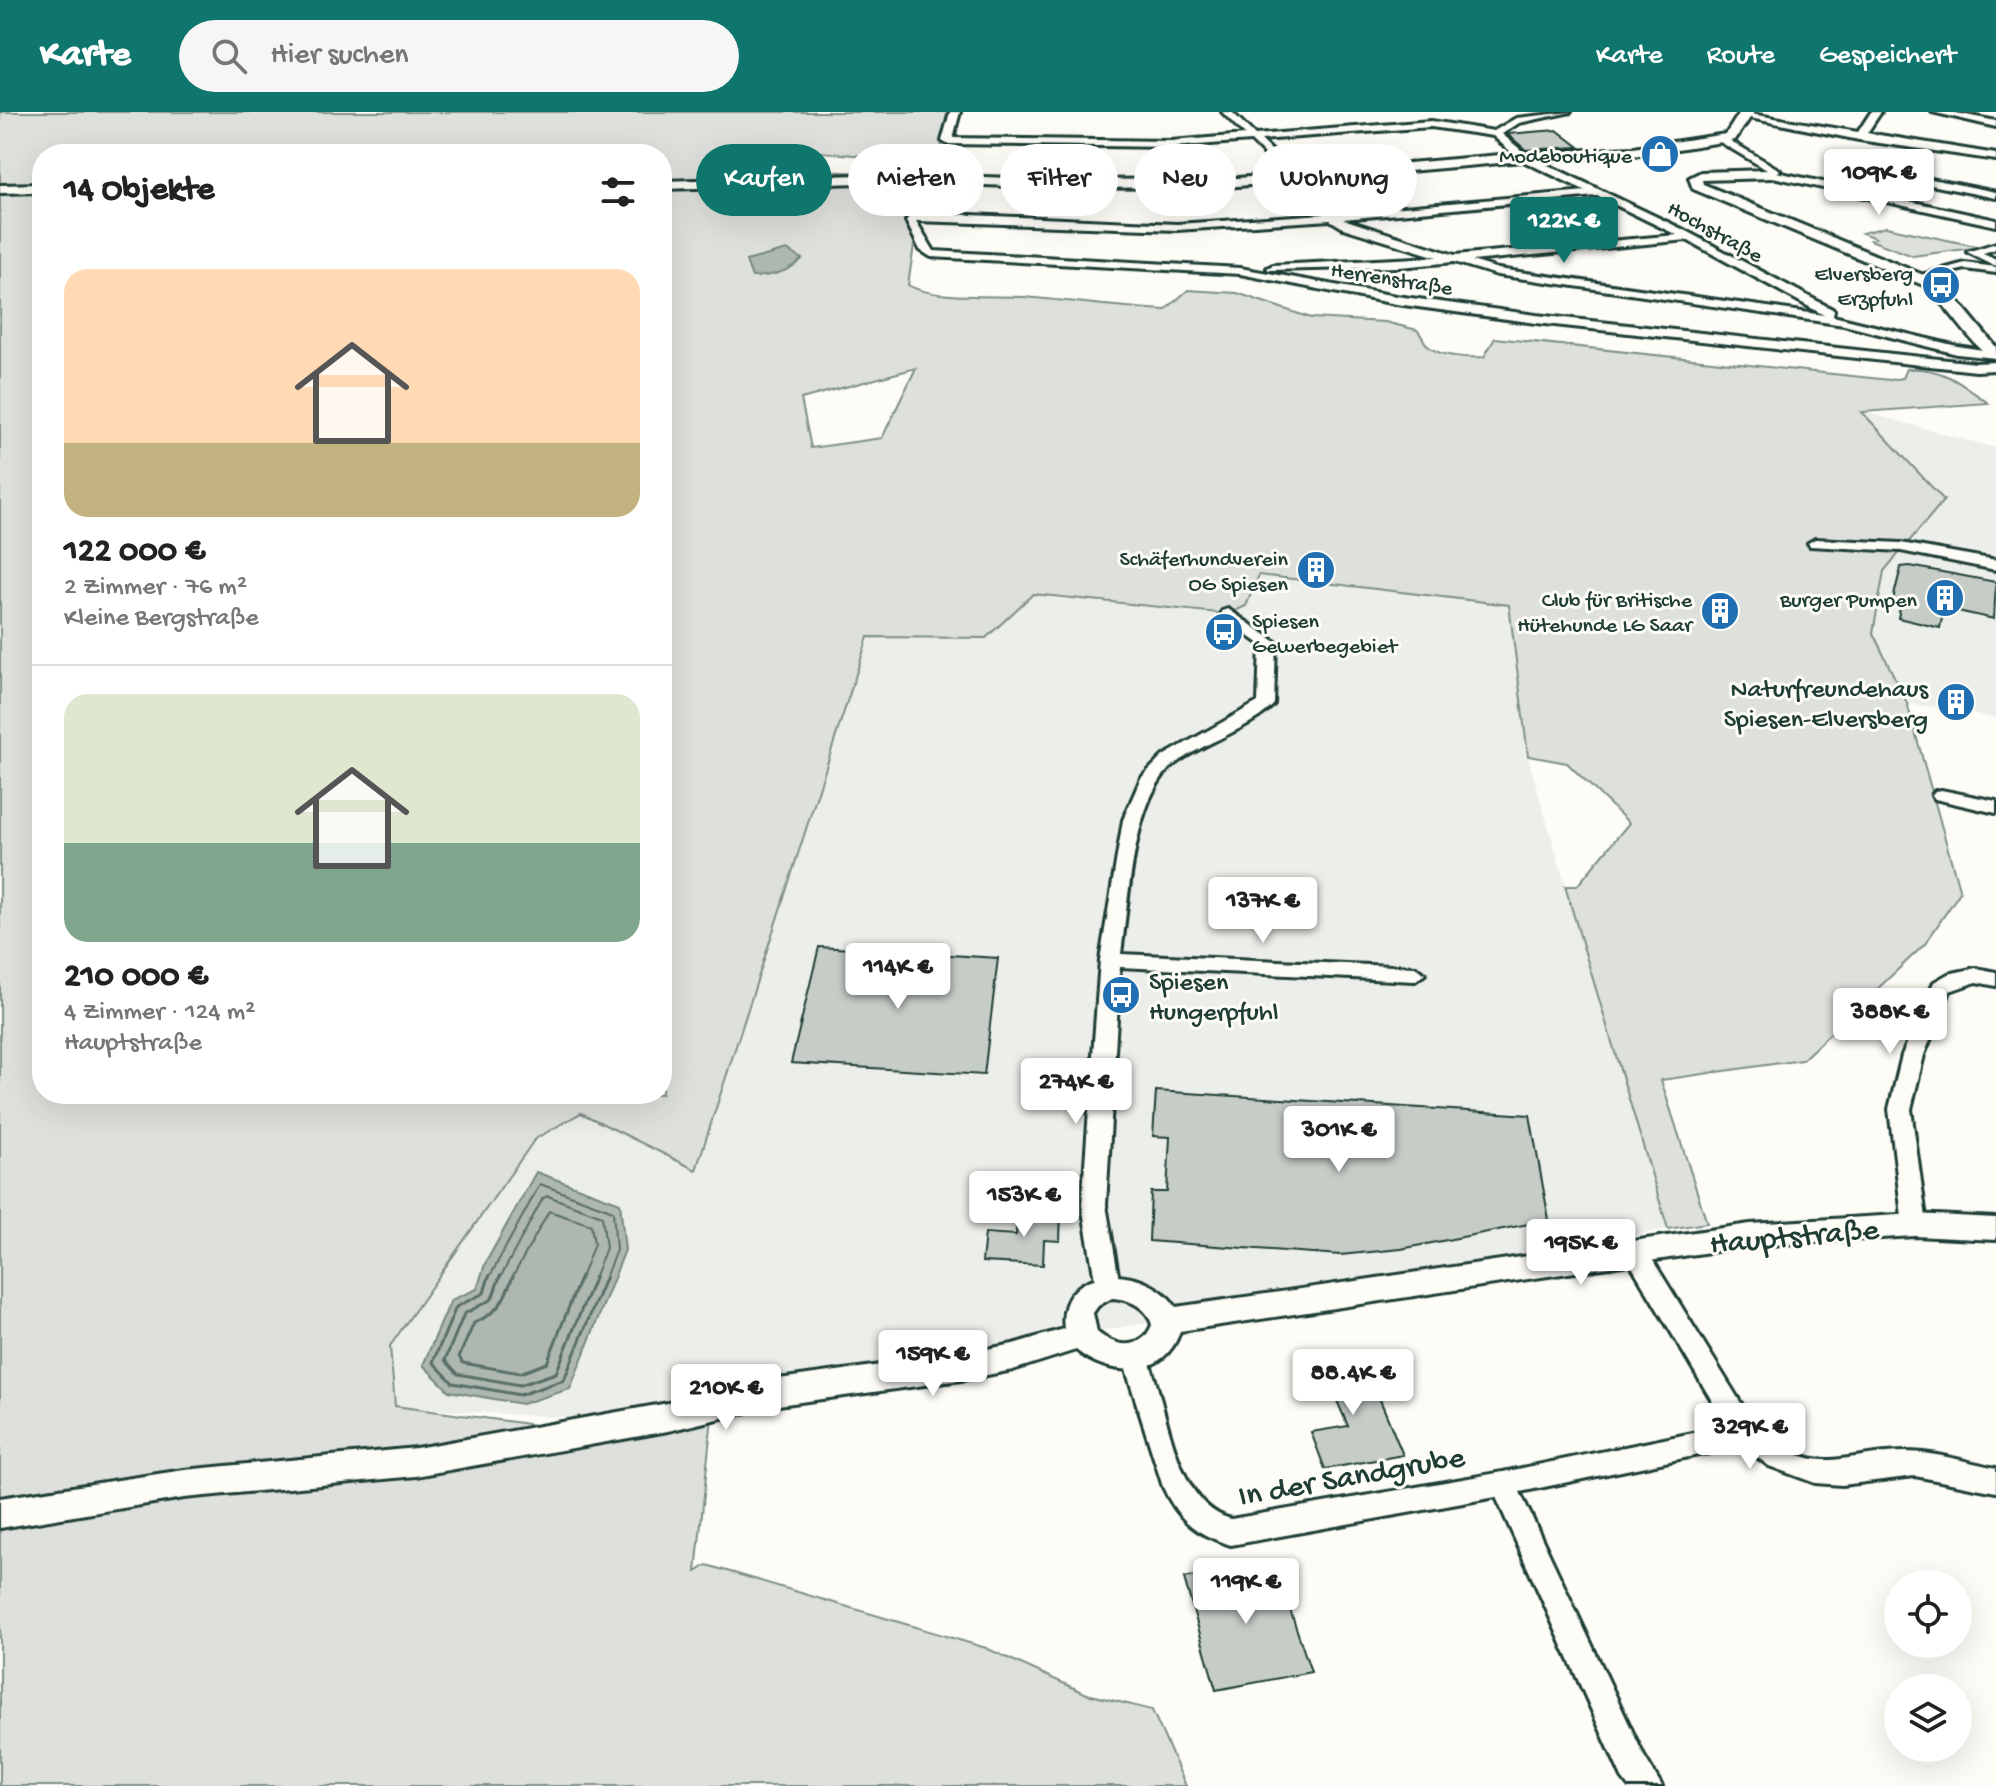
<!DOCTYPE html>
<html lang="de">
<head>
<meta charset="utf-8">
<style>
	body { margin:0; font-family:"Gochi Hand",sans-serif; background:#f6f6f6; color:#222; height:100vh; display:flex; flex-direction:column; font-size:30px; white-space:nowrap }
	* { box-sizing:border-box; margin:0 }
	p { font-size:26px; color:#767676 }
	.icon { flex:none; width:44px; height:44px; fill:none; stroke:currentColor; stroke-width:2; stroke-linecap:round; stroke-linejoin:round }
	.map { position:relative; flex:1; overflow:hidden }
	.details { position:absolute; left:32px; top:32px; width:640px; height:960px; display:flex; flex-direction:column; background:#fff; border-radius:32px; box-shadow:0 8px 32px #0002 }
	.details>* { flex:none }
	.top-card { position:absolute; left:696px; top:32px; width:760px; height:72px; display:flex; gap:16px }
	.buttons { position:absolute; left:1884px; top:1458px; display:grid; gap:16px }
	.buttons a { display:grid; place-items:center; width:88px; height:88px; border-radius:50%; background:#fff; box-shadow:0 8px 32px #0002; font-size:40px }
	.price { position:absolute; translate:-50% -68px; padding:0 18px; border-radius:8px; background:#fff; color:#222; font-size:26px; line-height:52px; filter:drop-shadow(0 2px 4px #0008) }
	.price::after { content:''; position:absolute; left:50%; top:48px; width:24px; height:18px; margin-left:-12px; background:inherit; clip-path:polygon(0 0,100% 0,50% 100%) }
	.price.active { background:#0f766e; color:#fff }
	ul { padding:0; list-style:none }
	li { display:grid; align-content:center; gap:16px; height:424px; padding:0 32px }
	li+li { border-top:2px solid #e0e0e0 }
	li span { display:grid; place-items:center; height:248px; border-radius:24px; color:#555 }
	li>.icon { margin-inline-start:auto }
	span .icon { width:144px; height:144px; fill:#fffc; stroke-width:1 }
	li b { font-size:34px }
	h2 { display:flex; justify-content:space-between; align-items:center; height:96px; padding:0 32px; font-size:34px }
	.pill { padding:0 28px; border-radius:36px; background:#fff; box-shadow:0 8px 32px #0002; font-size:28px; line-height:72px }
	.pill.active { background:#0f766e; color:#fff }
	header { display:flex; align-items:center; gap:48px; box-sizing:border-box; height:112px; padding:0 40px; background:#0f766e; color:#fff }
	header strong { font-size:38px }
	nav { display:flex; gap:44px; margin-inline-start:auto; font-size:28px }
	.search { width:560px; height:72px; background:#f6f6f6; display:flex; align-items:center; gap:20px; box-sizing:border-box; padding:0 28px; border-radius:44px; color:#767676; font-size:30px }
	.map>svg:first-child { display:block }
	.built { fill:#eceee9 }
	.green { fill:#dde0db; stroke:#7e8e88; stroke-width:2; fill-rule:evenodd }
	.water { fill:#aeb8b1; stroke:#75877f; stroke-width:2 }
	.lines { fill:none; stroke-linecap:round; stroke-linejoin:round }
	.shore-far1 { stroke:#586e66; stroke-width:2 }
	.shore { stroke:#586e66; stroke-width:3 }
	.building { fill:#c6cdc7; stroke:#1f3d34; stroke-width:2 }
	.minor-casing { stroke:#1f3d34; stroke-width:6 }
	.tertiary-casing { stroke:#1f3d34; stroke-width:6 }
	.secondary-casing { stroke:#1f3d34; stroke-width:6 }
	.minor { fill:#fdfcf7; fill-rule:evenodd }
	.tertiary { fill:#fdfcf7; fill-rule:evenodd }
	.secondary { fill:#fdfcf7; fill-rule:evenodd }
	.labels { text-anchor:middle; stroke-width:6; stroke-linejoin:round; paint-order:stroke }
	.far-poi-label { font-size:22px; fill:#1f3d34; stroke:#fdfcf7; text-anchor:end }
	.far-street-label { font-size:22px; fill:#1f3d34; stroke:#fdfcf7 }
	.poi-label { font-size:26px; fill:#1f3d34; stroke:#fdfcf7; text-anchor:end }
	.near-street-label { font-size:32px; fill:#1f3d34; stroke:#fdfcf7 }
</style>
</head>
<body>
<header>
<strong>Karte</strong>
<div class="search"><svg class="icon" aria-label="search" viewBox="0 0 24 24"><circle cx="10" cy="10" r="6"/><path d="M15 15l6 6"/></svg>Hier suchen</div>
<nav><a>Karte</a><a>Route</a><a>Gespeichert</a></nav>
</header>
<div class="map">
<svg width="1996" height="1674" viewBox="0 0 1996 1674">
	<rect width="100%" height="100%" fill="#fdfcf7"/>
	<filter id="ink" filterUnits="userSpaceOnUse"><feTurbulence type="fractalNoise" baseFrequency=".0125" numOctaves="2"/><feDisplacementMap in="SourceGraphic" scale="16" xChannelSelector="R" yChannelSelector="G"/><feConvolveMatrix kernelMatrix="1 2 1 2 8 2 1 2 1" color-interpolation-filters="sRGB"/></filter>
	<g filter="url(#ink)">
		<path class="built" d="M1861,299L1996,336V606L1907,591L1874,522L1774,452Z
			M1258,464L1508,493L1527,643L1668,1117L606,1308L395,1295L390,1234L535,1027L581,1001L696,1058L868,525L986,526L1033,482L1228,502Z"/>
		<path class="green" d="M0,0H951L936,53C892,47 848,41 803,39L798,46H778L771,57L936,64L919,100L908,173C934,188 993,183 1024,185C1071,189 1118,195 1165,198L1188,178L1237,181L1311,206L1385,210L1417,218C1422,223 1424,231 1429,235C1441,245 1469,246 1484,245L1495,226L1890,268L1903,266L1907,257C1941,254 1962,272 1988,291L1862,300L1944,388L1884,459L1873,521L1907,591L1960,780L1925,832L1802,948L1661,968L1707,1111L1668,1117L1565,774H1577L1629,711L1567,651L1528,644L1509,493L1259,463L1246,494L1228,502L1033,482L986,526L868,525L696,1058L581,1001L535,1027L390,1234L395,1294L609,1323L712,1305L696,1460L707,1453L986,1536L1087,1582L1152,1598L1186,1674H0V79L42,77V982H662V42H42V73L0,75ZM916,256L882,326L811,336L801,287Z
			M1886,115L1980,135L1913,144L1870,128L1875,126L1862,121Z"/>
		<path class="water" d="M787,138L802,147C787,161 772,164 752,165L746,149Z
			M536,1060L620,1091L625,1138L570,1277L522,1292L449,1279L423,1253L451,1188L477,1177L485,1152Z"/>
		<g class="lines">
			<path class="shore-far1" d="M489,1166L540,1072L613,1099L616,1138L605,1166
				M500,1166L543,1086L548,1084L602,1104L606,1136L594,1166
				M512,1166L549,1099L591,1113L594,1132L581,1166"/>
			<path class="shore" d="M489,1164L484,1181L456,1195L433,1250L453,1271L520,1283L564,1268L606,1164
				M500,1164L492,1187L464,1202L445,1248L458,1262L520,1273L556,1261L595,1164
				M513,1164C504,1189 499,1200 474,1211L459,1245L463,1251L520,1261L547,1251L581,1164"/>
		</g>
		<path class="building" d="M1557,18L1579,35L1526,38L1507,22Z
			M1910,454L1996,470L1994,507L1944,496L1940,516L1898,506L1901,490L1893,488L1901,455Z
			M819,835L998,846L984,963L791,951Z
			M1156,979L1530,1003L1549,1108L1401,1137L1340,1143L1149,1129L1151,1080H1167L1170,1025L1153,1024Z
			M1017,1097L1061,1099L1060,1129L1044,1128L1043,1153L982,1150L985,1121L1016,1123Z
			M1364,1249L1403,1343L1325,1357L1311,1320L1348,1314L1335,1284L1321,1286L1317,1274L1305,1276L1299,1260Z
			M1274,1450L1311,1560L1216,1578L1184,1466Z"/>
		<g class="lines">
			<g class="minor-casing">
				<path id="minor" d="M950,0H960L953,26L1171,29L1245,23L1222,0H1232L1255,23L1431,9L1494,19L1516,6L1571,0L1519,11L1502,22L1527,43L1682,117L1834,198L1833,204L1957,234L1996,240V246L1957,242L1844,213L1497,163L1454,150L1400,155L1269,158L1267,156L1273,153L1437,145L1343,116L1330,108L1177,118L916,109L934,139L1240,156L1396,184L1536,203L1976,251L1996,250V258L1976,259L1536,211L1396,192L1240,162L931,145L920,138L906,109L910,103L926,101L1177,112L1324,102L1251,29L1171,35L947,32L942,29ZM1431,15L1493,24L1519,47L1586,79L1335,101L1261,28ZM1597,84L1677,123L1455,143L1343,107ZM1687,128L1824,203L1498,157L1472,149Z
					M1871,0H1881L1867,21L1996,42V48L1859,28L1740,4L1745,1L1858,20Z
					M1932,0H1951L1996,9V15Z
					M1772,59L1851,76L1901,61L1996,80V86L1901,67L1863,79L1996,108V114L1768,64V60Z
					M1996,131V137L1983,141L1996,147V154L1967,140Z
					M1965,151L1996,155V161L1965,157L1920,168L1914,165Z
					M1815,427L1901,431L1996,448V458L1901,439L1810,434L1808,431Z
					M1228,497L1276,530L1274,592C1253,616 1202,631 1175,652C1132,684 1129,790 1121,842L1415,855L1425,862L1415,869L1120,855L1106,1093L1120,1174L1117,1181L1108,1184L1099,1181L1096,1174L1082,1093L1100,848L1123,708L1141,666L1163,644L1258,590L1260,532L1222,505V499Z
					M1941,678L1996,689V701L1935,687L1932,683L1935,679Z
					M1976,856L1996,860V874L1976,870L1950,879L1924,943L1911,997L1927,1113L1923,1120L1915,1122L1907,1120L1903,1113L1889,997L1902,943L1934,870L1948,862Z
					M1636,1131L1644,1134L1755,1314C1818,1369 1836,1341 1905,1340C1936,1340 1966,1350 1996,1356V1380L1915,1364L1842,1373L1815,1371L1769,1354L1742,1334L1520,1380L1644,1644L1662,1674H1628L1622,1666L1496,1385L1231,1433C1197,1423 1178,1408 1163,1375L1122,1245L1126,1237L1135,1234L1144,1237C1168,1287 1171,1391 1231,1407L1503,1360L1727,1314L1624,1141L1628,1134Z"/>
			</g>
			<g class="tertiary-casing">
				<path id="tertiary" d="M1724,25L1780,58L1772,66L1702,68L1703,72L1933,167L1953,183L1996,235V247C1973,239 1948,191 1923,173L1693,77L1689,66L1701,60L1767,58L1720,30V26Z
					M1915,1102L1996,1106V1128L1915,1124L1750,1134L1180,1219C1165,1267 1109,1266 1076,1238L1013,1258L961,1268L771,1294L668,1319L416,1364L184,1386L0,1416V1386L184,1358L416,1336L668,1291L771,1268L961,1242L1013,1232L1064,1217C1055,1151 1147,1150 1176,1195L1750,1112ZM1112,1186C1129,1187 1148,1195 1152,1213C1141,1240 1115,1235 1097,1220L1093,1201L1098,1194Z"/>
			</g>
			<g class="secondary-casing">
				<path id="secondary" d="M1740,0H1754L1735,28L1633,44L1523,49L1226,75L1071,76L894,70L662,77V69L894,62L1071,68L1226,67L1523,41L1633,36L1726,22Z
					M42,72V80L0,81V73Z"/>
			</g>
			<use href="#minor" class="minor"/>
			<use href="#tertiary" class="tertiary"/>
			<use href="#secondary" class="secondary"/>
		</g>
	</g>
	<defs>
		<g id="shop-disc" transform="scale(2)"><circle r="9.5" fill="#1f6fb2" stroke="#fdfcf7"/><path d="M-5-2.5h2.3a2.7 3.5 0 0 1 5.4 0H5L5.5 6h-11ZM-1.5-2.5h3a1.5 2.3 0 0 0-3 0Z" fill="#fff"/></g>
		<g id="bus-disc" transform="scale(2)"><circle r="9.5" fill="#1f6fb2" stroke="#fdfcf7"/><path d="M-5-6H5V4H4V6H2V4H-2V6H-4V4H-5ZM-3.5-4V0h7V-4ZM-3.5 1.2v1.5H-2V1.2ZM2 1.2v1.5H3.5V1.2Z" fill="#fff"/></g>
		<g id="building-disc" transform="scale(2)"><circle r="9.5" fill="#1f6fb2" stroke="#fdfcf7"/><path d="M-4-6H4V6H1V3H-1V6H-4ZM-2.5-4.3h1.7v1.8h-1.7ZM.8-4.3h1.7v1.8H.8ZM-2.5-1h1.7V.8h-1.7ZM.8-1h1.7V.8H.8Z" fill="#fff"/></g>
	</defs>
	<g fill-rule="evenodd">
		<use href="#shop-disc" x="1660" y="42"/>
		<use href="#bus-disc" x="1941" y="173"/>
		<use href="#building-disc" x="1316" y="458"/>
		<use href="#building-disc" x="1945" y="486"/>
		<use href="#building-disc" x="1720" y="499"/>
		<use href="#bus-disc" x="1224" y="520"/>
		<use href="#building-disc" x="1956" y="590"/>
		<use href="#bus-disc" x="1121" y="883"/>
	</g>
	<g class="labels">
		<g class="far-poi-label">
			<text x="1632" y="50">Modeboutique</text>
			<text x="1913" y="168">Elversberg<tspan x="1913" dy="25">Erzpfuhl</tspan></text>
			<text x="1288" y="453">Schäferhundverein<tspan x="1288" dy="25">OG Spiesen</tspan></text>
			<text x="1692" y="494">Club für Britische<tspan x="1692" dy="25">Hütehunde LG Saar</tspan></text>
			<text x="1917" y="494">Burger Pumpen</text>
			<text x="1252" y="515" text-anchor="start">Spiesen<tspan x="1252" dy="25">Gewerbegebiet</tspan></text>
		</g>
		<g class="far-street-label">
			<text transform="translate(1716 118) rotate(29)" y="8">Hochstraße</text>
			<text transform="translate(1392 165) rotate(9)" y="8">Herrenstraße</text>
		</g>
		<g class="poi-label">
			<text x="1928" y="584">Naturfreundehaus<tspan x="1928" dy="30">Spiesen-Elversberg</tspan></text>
			<text x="1149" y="877" text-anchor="start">Spiesen<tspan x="1149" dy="30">Hungerpfuhl</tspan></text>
		</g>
		<g class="near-street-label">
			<text transform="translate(1794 1122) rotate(-5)" y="11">Hauptstraße</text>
			<text transform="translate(1351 1362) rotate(-10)" y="11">In der Sandgrube</text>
		</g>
	</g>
</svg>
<div class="buttons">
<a><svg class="icon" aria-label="locate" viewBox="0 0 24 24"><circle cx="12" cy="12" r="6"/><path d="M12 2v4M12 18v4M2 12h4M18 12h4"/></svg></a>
<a><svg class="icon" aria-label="layers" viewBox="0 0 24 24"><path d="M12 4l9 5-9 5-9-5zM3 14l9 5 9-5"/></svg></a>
</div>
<b class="price" style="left:1879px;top:105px">109K €</b>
<b class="price active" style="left:1564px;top:153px">122K €</b>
<b class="price" style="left:1263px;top:833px">137K €</b>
<b class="price" style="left:898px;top:899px">114K €</b>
<b class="price" style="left:1890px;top:944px">388K €</b>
<b class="price" style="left:1076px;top:1014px">274K €</b>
<b class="price" style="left:1339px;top:1062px">301K €</b>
<b class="price" style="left:1024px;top:1127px">153K €</b>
<b class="price" style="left:1581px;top:1175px">195K €</b>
<b class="price" style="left:933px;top:1286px">159K €</b>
<b class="price" style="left:1353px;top:1305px">88.4K €</b>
<b class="price" style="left:726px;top:1320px">210K €</b>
<b class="price" style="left:1750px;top:1359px">329K €</b>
<b class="price" style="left:1246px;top:1514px">119K €</b>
<div class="top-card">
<a class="pill active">Kaufen</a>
<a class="pill">Mieten</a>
<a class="pill">Filter</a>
<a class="pill">Neu</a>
<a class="pill">Wohnung</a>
</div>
<section class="details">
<h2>14 Objekte<svg class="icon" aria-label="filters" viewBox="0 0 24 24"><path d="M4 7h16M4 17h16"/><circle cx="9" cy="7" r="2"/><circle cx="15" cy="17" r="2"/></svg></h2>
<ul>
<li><span style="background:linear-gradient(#ffd9b3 70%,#c2b280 0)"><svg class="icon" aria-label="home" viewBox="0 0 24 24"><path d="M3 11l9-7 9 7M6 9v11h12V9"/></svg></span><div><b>122 000 €</b><p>2 Zimmer · 76 m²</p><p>Kleine Bergstraße</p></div></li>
<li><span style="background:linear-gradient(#dfe7d0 60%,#7fa58c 0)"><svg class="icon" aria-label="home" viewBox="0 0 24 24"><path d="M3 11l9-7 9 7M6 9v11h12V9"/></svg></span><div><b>210 000 €</b><p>4 Zimmer · 124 m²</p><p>Hauptstraße</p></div></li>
</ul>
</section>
</div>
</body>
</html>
